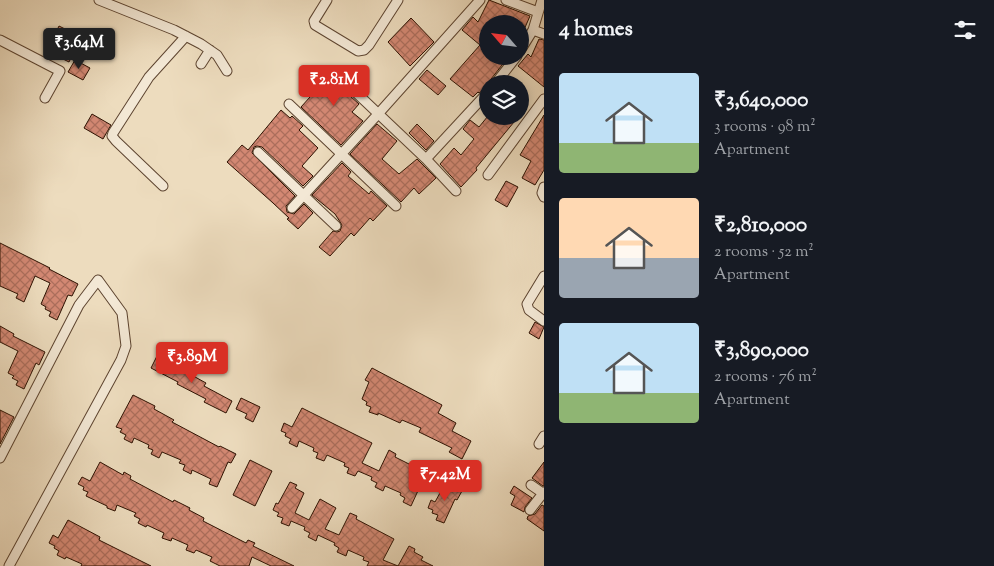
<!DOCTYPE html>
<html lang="en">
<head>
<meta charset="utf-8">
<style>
	body { margin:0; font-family:"Sorts Mill Goudy",serif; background:#242831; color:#f1f3f6; height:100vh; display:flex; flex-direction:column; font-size:19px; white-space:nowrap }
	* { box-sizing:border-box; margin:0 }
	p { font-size:16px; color:#9ea1a6 }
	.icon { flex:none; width:28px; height:28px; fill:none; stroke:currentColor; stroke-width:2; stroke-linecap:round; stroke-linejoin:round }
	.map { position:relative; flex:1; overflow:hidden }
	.side { display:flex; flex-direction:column; background:#171b24; width:450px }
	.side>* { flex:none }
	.needle { width:32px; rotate:298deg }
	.buttons { position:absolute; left:479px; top:15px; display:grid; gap:10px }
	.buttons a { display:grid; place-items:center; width:50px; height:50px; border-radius:50%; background:#171b24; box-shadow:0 2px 12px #0003; font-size:25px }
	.price { position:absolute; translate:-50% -42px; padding:0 11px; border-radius:5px; background:#d93025; color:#fff; font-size:16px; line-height:32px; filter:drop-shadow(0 1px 2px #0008) }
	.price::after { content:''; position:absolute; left:50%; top:30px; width:15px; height:11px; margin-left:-8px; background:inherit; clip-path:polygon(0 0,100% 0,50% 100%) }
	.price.current { background:#222; color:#fff }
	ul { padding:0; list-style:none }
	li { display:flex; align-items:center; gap:15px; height:125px; padding:0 15px }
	li span { display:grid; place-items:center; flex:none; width:140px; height:100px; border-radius:5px; color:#555 }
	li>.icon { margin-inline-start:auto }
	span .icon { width:60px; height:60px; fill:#fffc; stroke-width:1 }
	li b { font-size:21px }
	h2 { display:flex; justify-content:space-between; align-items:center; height:60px; padding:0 15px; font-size:21px }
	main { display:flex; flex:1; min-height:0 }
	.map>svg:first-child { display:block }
	.building { fill:url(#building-cross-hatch); stroke:#2d1101 }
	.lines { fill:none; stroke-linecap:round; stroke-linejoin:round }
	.minor-casing { stroke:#5d4430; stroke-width:11 }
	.minor { stroke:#f3e8d5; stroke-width:9 }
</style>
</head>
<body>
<main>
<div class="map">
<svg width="544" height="566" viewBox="0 0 544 566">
	<defs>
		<pattern id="building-cross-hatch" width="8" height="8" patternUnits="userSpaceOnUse" patternTransform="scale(1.25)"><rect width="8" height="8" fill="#d38873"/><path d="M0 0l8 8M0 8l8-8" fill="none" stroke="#ac6e5c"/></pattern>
	</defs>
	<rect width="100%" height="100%" fill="#eddcbe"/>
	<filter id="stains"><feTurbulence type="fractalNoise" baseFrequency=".004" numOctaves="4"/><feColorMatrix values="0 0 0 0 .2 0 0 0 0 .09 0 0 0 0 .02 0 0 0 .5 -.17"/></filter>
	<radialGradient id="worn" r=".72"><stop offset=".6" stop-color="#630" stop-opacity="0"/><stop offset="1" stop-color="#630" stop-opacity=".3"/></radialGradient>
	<path class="building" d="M489,0L530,16L520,39V24H488V56H509L488,83V86L479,93L478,92L473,97L450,79L480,45L462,30L473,17L478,22Z
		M411,18L434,42L410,66L388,42Z
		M59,26L81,37L69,62L47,51Z
		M539,39L544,40V87L518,66L528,54L531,57Z
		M75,60L90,68L83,80L68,72Z
		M338,66L350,76L343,81L340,87L359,104L352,112L363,121L341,145L301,107Z
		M427,70L446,86L438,95L419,79Z
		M281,110L290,118L292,116L303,126L299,130L318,148L302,166L313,176L303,186L262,147L257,146L254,147L252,153L295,196L286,206L287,212L294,214L304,204L313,213L298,229L287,219L289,218L273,203L227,162L242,145L248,150Z
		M92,114L111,125L103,139L84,128Z
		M544,115V170L535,185L522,178L531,161L520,155Z
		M488,116H519L476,168L477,170L461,187L440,164L454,148L461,155L474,139L463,129L470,120L479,127Z
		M377,124L397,141L382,159L399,174L417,159L436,178L419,194L414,188L401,202L350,154Z
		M417,124L434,141L426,150L409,133Z
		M342,163L351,172L348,176L369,194L371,191L387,206L373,221L370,218L354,236L351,233L330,256L319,247L333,231L337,232L340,231L342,225L335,214L312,195Z
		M506,181L518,187L507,207L495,200Z
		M0,243L50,268L49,269L78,284L72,296L68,295L57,320L49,316L51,312L45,309L46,307L41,304L50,283L35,276L24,302L16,298L18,294L0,286Z
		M535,322L544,327L539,339L529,333Z
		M0,326L14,334L13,336L45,352L39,365L36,363L24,389L16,385L18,381L12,378L14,376L8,373L18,351L0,342Z
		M157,356L206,383L204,386L232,401L226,413L204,402L206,399L177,384L178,382L151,368Z
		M372,368L442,405L438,413L456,423L452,431L471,441L462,459L449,452L452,448L419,432L421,428L402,420L400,423L378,413V415L369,412L371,407L366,405L367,402L362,399L369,382L365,380Z
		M133,395L155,406L154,409L174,420L172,422L219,447L220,446L236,454L231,463L228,462L217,487L209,484L211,479L192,470L191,474L183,470L185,465L179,463L181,460L162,452L159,458L151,454L153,450L148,448L149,445L134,438L132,443L124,439L126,435L120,432L122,429L116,427Z
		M241,398L260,407L253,422L245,418L247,414L236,409Z
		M302,408L372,443L362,463L379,471L389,450L396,454L395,457L431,475L426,484L422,482L411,506L403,502L405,498L400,495L401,493L385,486L383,491L375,487L377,483L371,480L372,477L358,471L355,476L347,473L349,468L344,466L345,463L327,455L324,461L316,458L318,453L313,451L314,448L299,441L297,447L289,443L291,439L285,436L286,433L281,431L284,423L292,427Z
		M0,410L14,417L0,444Z
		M250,460L272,471L255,506L233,495Z
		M100,462L123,475L124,472L131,476L130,479L173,502L174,500L190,508L189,510L204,518L203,521L246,543L248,540L255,543L253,546L294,566H271L252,557L249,566H220L210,561L212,557L196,550L194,553L186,550L188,545L172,538L171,541L162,538L164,533L147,525L146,527L138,523L140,519L134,516L136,513L117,505L115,511L107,508V506L86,496L88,492L83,490L84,487L78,484L82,477L90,481Z
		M544,462V486H543L532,478Z
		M290,482L297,485L295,488L304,493L295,513L309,520L320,499L336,508L325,529L339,535L350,513L357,516L356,519L394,539L383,560L398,566H367L369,562L363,560L364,557L348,550L346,556L337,552L339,548L334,545L335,543L318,535L316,541L308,537L310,533L304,530L305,527L291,521L289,526L281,523L283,518L277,516L279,513L273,510L276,503L278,504Z
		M446,482L462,491L457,500L455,499L444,523L436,520L438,515L432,513L433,510L428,508L431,500L435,502Z
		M514,486L532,498L525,507L524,512L511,505L515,496L510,493Z
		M542,505L544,506V531L527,519L528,516L535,514Z
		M68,520L100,537L99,540L151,566H81L82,564L66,557L65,559L57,555L59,551L54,548L55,546L49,543L53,535L58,538Z
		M409,546L415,549L414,552L423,557L421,560L433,566H398Z"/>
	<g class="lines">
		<g class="minor-casing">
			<path id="minor" d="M99,0L174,30L201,44L217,55L227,71
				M327,0L314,21L315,25L358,51L364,50L369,45L398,0
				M506,0L538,12
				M533,30L544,34
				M0,40L60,71L45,98
				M520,51L533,30L542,0
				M201,64L210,50
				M495,84L517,56
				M348,85L426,159L456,191
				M289,104L396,206
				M258,152L336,226
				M426,159L488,92
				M488,175L544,99
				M163,186L116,141L112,136L113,133L149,77L186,36
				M544,187L542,193L544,197
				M292,208L379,113L480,0
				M544,276L527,304L529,310L544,321
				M539,444L544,436
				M0,458L79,305L98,280L122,313L126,346L121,360L9,566
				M531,485L544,494
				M530,510L544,492"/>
		</g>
		<use href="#minor" class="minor"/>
	</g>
	<rect width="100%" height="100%" filter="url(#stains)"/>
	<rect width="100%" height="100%" fill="url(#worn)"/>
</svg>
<div class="buttons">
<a><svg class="needle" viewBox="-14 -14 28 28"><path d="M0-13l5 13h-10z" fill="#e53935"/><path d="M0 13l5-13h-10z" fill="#9ea1a6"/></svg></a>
<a><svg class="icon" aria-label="layers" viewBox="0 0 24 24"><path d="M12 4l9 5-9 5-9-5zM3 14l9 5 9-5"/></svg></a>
</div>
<b class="price current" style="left:79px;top:70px">₹3.64M</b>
<b class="price" style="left:334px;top:107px">₹2.81M</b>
<b class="price" style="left:192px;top:384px">₹3.89M</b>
<b class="price" style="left:445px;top:502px">₹7.42M</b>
</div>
<section class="side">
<h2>4 homes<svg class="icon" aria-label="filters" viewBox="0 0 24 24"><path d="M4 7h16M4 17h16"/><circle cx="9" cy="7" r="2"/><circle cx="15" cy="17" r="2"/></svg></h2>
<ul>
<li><span style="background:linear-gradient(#bfe0f5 70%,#8fb573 0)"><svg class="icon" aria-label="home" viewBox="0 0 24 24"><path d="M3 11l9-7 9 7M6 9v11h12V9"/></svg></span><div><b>₹3,640,000</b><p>3 rooms · 98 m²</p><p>Apartment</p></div></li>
<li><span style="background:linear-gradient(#ffd9b3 60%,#9aa5b1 0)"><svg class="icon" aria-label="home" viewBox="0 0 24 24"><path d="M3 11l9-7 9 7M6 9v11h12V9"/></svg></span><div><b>₹2,810,000</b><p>2 rooms · 52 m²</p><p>Apartment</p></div></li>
<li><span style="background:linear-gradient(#bfe0f5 70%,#8fb573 0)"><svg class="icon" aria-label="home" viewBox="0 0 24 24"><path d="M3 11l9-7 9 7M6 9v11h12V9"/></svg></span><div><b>₹3,890,000</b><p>2 rooms · 76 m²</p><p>Apartment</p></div></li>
</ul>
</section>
</main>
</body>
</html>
